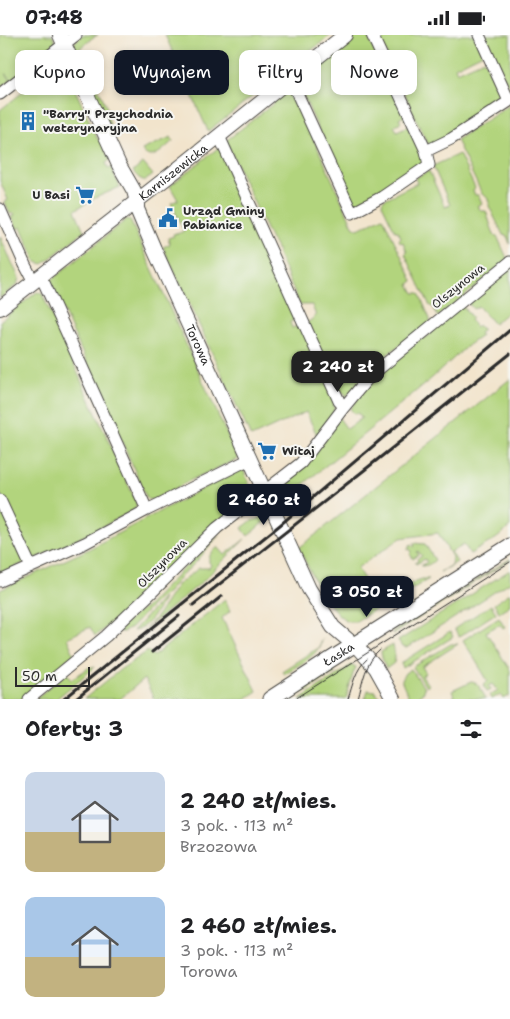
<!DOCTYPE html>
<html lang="pl">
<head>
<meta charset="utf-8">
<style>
	body { margin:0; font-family:"Shantell Sans",sans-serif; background:#f2f2f2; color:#202124; height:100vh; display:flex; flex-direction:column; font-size:19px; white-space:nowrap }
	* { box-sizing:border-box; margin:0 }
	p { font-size:16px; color:#757577 }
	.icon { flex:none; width:28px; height:28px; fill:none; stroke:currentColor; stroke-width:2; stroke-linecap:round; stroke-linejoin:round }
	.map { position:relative; height:664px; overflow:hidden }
	.panel { display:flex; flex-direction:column; background:#fff; flex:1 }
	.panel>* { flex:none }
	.hud { position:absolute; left:15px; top:15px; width:480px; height:45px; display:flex; gap:10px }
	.scale { position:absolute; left:15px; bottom:12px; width:75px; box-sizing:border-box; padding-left:5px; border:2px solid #2b2b2b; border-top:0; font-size:14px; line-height:18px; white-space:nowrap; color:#2b2b2b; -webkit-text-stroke:4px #f6f6f2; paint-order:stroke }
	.price { position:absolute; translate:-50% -42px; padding:0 11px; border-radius:10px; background:#111827; color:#fff; font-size:16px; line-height:32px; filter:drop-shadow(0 1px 2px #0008) }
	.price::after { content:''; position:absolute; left:50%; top:30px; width:15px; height:11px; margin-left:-8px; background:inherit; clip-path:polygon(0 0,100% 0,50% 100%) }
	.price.on { background:#222; color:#fff }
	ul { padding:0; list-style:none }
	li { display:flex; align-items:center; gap:15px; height:125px; padding:0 25px }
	li span { display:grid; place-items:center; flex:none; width:140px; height:100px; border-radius:10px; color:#555 }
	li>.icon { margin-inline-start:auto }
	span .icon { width:60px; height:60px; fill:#fffc; stroke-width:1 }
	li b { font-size:21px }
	h2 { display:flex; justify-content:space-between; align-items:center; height:60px; padding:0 25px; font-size:21px }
	.pill { padding:0 18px; border-radius:10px; background:#fff; box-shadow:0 2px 8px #0003; font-size:18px; line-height:45px }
	.pill.on { background:#111827; color:#fff }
	.status { display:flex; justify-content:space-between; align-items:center; height:35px; padding:0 25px; background:#fff; direction:ltr }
	.status svg { height:14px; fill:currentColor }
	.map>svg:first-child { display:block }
	.green { fill:#b2d47d; stroke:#6e8054 }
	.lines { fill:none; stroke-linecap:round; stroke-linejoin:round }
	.minor-casing { stroke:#494743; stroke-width:13 }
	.tertiary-casing { stroke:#494743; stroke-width:16 }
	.secondary-casing { stroke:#494743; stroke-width:17 }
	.minor { stroke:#fff; stroke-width:11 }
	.tertiary { stroke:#fff; stroke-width:14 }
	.secondary { stroke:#fff; stroke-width:15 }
	.tram { stroke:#2b2b2b; stroke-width:1 }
	.rail { stroke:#2b2b2b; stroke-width:3 }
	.labels { text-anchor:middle; stroke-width:4; stroke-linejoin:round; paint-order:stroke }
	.poi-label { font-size:12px; font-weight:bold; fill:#2b2b2b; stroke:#f6f6f2; text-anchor:start }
	.street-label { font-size:12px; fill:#2b2b2b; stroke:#f6f6f2 }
</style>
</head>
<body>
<div class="status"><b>07:48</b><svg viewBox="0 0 49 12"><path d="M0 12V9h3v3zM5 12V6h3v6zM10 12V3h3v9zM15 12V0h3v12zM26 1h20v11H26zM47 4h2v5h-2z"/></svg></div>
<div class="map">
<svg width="510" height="664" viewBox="0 0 510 664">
	<rect width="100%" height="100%" fill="#f6f6f2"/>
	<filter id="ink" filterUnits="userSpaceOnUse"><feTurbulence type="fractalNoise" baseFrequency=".02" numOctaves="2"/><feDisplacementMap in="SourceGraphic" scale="10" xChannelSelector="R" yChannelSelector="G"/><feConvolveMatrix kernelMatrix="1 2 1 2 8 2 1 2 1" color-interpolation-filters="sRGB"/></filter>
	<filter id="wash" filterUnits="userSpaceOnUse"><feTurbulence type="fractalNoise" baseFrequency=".0096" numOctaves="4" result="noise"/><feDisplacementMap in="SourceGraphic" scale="20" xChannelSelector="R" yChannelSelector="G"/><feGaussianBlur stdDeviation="1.12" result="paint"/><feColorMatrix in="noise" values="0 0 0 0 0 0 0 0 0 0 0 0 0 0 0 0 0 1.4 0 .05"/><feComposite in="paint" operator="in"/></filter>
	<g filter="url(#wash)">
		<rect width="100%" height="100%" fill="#f2e4cc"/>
		<path class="green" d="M0,0H52L56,7L54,11L12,45L7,39H6L11,45L2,52L0,48Z
			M82,0H98L92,3L80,13L108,75L105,77L110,89H107L73,14L74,8Z
			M165,0H331L208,96Z
			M353,0H368L379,29L382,30L387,44V46L389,51H391L407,85H405L403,81L399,83L401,87L394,91L397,96L408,91L425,127L384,157L382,154L375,158L377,162L354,173L298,49L317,34L315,30L336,16L338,17L342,13V9Z
			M378,0H475L483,18L455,32L457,37L484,25L504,65L487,77L482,76L477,80L478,83L431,110L427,108Z
			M484,0H510V49L508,50Z
			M59,20L63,21L69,36L67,37L98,105H101L110,125L106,128L108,133H111L120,152L95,163L75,175L84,196L43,229L36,227L21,192L17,194L12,181L15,180L14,178L10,179L5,167L8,165L0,146V75L28,53L26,45L56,21Z
			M288,55H290L311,98L353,191L358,194L383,182L413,246L409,249L414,258H419L430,284V288L381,324V327L345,363L346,359L339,356L307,288L316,281L312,270H300L278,219C278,215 275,208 271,205L227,108V105L273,69V67Z
			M510,70V209L507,201L503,200L489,171C490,166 487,161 482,159L456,105Z
			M171,102L173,106C164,113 151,130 142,115Z
			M218,113L220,114L233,142C232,148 236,156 241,158L266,214L264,216L270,229H273L296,279L294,285L290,287L292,293L302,289L334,360V375L329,386L317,400L306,377L251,402L163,212L170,209L168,203L174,201L173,199L176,198L177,199L184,196L171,168L178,165L170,151Z
			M459,119L475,153L473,155L475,160H478L482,168L478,171L481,176H486C489,185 491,193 495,201H497L508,225L438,282L433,272L430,271L405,219L407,217L403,207L401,208L399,205L401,202L398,196H395L382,169L383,165L417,148L415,143L429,136L445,172L450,170L433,131Z
			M143,128L153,140L145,146L139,143L133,137Z
			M127,184L130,185L238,424L195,443L153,465L147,464L113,386L114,385V383L112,384L50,246Z
			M0,201L19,243L17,250L0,263Z
			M510,232V275L494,289L478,271L473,274L466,265Z
			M37,257L42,259L137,469L134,475C101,493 67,510 31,525L0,458V286Z
			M461,269L472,283L470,285L476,292L478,290L483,295L479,298L481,301L468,310L432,343L300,452L280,470L274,456L339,383L347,394L362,383L359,379L354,378L350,374L366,351L421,303H425L431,299L432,294Z
			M510,344V492L497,503L470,519L464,509L451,517L457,527L440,537L451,530L452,522L438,498L401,503L357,533L377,565H380L386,568L356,586H348L344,584L338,579L321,559L299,513Z
			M243,434L253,459L138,565L95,601L90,592L67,603L74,619L64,627V630L23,664H0V555L87,515L200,455Z
			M0,471L26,527L0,539Z
			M265,478L267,484L248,501L242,493L251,486L259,484Z
			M220,499L196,527L180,542L168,557L154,568L131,593L123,597H120L119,595L132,582L146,572L181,536Z
			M245,504L202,547L143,596L155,584L177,550L199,533H209L211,530L209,527C208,520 213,517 218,512L225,520Z
			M413,508L425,509L435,525C431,529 427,531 421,531L427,527L425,524L416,529L415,528L418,526L417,524L422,521L418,516L417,517L419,520L413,524L410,519L412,517L410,514L408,515V513L411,509L414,512L415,511Z
			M510,524V525L393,599L392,597L393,598L394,596Z
			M510,535V547L409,612L406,613L402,612L398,606Z
			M422,544H429L400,561L399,558L400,555L416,546Z
			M510,558V570L499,577L494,569Z
			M163,563C158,576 147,593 133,596Z
			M225,564L230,576L222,583L257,656L245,664H154L144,644L120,664H84L121,634L148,616L154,621Z
			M491,570L496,578L459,602L454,594Z
			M499,582L505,592L503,593L500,589L486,597L510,635V660L504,664L501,659L492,664L490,660L498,655L493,649L489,651L491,654L487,656L483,650L488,646L463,605Z
			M450,597L453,602L403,633L401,629V628Z
			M321,604C321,620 297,631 284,639L282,636L319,612Z
			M451,609H458L422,632L426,638L422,641L428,650L426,652L413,632Z
			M393,610L395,622L394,628L386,634L382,623L381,617Z
			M352,630L356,632L353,639L346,664H300Z
			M90,632H95L56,664H35L67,638L72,644Z
			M411,634L424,653L422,659L414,664H409L401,645L405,638Z
			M333,635L335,637L292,664H288Z
			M471,647C479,647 482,657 486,664H455L452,656Z
			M368,655L375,656L380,664H365Z"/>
	</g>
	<g filter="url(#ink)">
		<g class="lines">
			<g class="minor-casing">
				<path id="minor" d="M372,0L426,116
					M289,45L296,56L352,178L382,162L429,130L426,116L451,104L508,67V64L479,0
					M0,59L76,0
					M219,101L339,366L344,372
					M0,174L25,230L34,247
					M40,242L45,250L147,475
					M0,465L31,532
					M0,546L85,508L147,475L250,424
					M29,664L106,601L150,559L217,493L301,428L344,372L369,342L510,227"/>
			</g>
			<g class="tertiary-casing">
				<g id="tertiary">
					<path id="s1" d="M60,0L119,130L134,156L137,167V174L154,214L309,554L333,592L360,615L376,633L385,649L393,664"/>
					<path id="s2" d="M0,273L174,137L345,0"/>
				</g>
			</g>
			<g class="secondary-casing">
				<g id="secondary">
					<path id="s3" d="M270,664L330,625L510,511"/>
				</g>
			</g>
			<use href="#minor" class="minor"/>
			<use href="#tertiary" class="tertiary"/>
			<use href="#secondary" class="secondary"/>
			<path class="tram" d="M295,664L510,527
				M348,664C353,649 355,635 367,624
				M358,664C363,646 365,628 380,615"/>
			<path class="rail" d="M193,570L367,433L510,319
				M152,617L222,561
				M64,664L280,490L510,295
				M76,664L179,581"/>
		</g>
	</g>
	<defs>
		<g id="building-bare" transform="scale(1.5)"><path d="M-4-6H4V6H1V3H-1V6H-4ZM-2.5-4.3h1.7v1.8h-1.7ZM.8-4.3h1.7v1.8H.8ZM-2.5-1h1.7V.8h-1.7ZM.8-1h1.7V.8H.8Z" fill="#1f6fb2" stroke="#f6f6f2" stroke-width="2.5" paint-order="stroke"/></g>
		<g id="supermarket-bare" transform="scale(1.5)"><path d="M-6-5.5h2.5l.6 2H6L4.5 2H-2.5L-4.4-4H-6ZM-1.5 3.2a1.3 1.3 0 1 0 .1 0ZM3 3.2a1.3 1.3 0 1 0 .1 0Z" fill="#1f6fb2" stroke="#f6f6f2" stroke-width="2.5" paint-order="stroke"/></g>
		<g id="civic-bare" transform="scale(1.5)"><path d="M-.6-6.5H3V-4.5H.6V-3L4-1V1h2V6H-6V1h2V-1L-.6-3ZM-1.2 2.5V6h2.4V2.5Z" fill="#1f6fb2" stroke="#f6f6f2" stroke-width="2.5" paint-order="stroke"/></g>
	</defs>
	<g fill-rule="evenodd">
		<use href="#building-bare" x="28" y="86"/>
		<use href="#supermarket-bare" x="85" y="160"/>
		<use href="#civic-bare" x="168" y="183"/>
		<use href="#supermarket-bare" x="267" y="416"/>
	</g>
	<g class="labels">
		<g class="poi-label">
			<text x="43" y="83">"Barry" Przychodnia<tspan x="43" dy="14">weterynaryjna</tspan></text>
			<text x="70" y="164" text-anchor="end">U Basi</text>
			<text x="183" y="180">Urząd Gminy<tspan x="183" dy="14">Pabianice</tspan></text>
			<text x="282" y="420">Witaj</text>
		</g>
		<g class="street-label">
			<text dy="4" stroke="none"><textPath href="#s2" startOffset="220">Karniszewicka</textPath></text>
			<text transform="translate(458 251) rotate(-39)" y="4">Olszynowa</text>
			<text dy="4" stroke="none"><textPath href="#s1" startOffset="340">Torowa</textPath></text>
			<text transform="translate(162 528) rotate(-45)" y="4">Olszynowa</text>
			<text dy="4" stroke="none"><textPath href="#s3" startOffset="82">Łaska</textPath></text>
		</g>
	</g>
</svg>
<div class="scale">50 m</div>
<b class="price on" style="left:338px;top:358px">2 240 zł</b>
<b class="price" style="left:264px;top:491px">2 460 zł</b>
<b class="price" style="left:367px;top:583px">3 050 zł</b>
<div class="hud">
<a class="pill">Kupno</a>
<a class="pill on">Wynajem</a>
<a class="pill">Filtry</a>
<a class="pill">Nowe</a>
</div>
</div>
<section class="panel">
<h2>Oferty: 3<svg class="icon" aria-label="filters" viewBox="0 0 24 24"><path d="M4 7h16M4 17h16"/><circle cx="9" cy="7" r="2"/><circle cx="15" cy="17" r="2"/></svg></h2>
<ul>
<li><span style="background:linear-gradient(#c9d6e8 60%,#c2b280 0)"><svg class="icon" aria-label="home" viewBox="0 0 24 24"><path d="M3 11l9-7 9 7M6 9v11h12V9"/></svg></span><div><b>2 240 zł/mies.</b><p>3 pok. · 113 m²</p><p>Brzozowa</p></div></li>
<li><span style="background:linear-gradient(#a9c7e8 60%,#c2b280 0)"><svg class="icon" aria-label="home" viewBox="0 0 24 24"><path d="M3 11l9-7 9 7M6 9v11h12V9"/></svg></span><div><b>2 460 zł/mies.</b><p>3 pok. · 113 m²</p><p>Torowa</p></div></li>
</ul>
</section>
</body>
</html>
